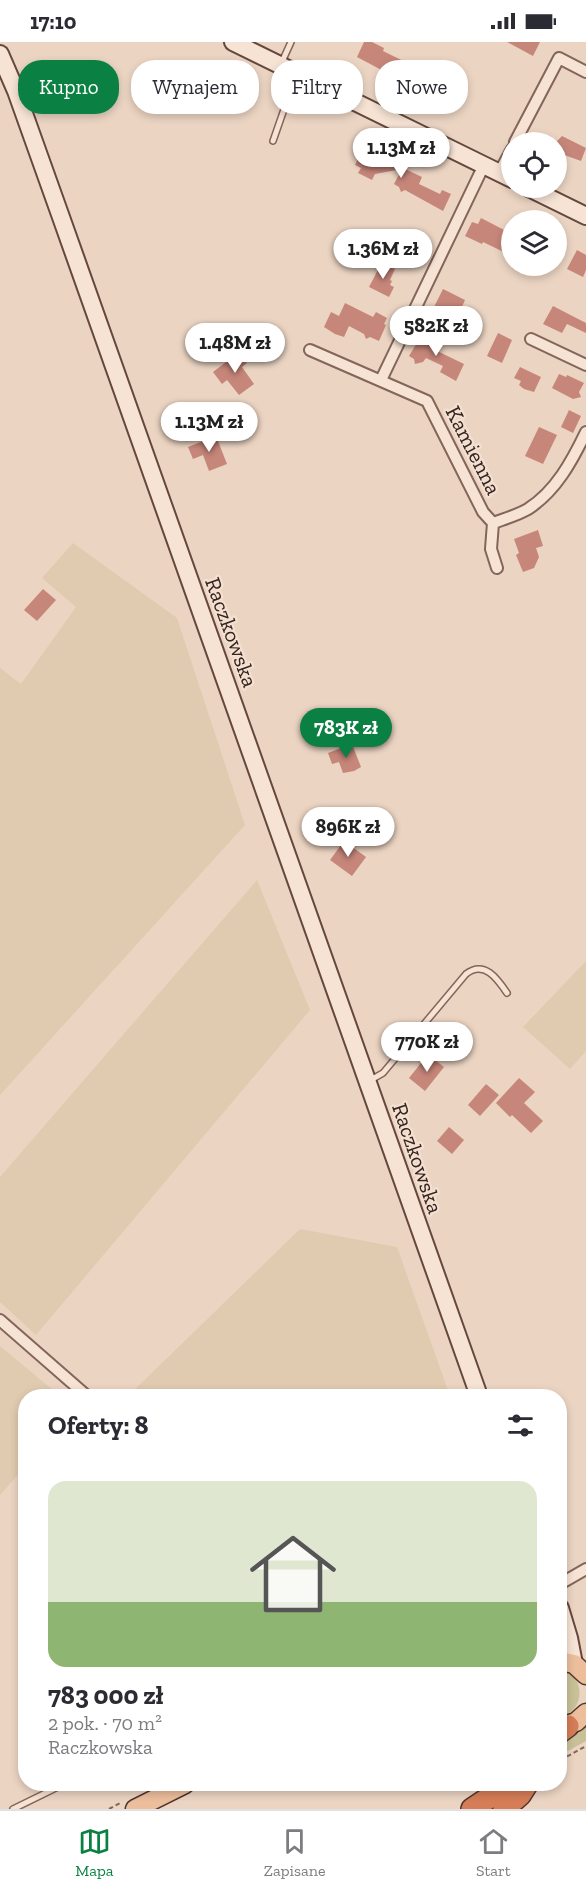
<!DOCTYPE html>
<html lang="pl">
<head>
<meta charset="utf-8">
<style>
	body { margin:0; font-family:"Zilla Slab",serif; background:#f2f2f3; color:#2b2b33; height:100vh; display:flex; flex-direction:column; font-size:22px; white-space:nowrap }
	* { box-sizing:border-box; margin:0 }
	p { font-size:20px; color:#7c7c81 }
	.icon { flex:none; width:33px; height:33px; fill:none; stroke:currentColor; stroke-width:2; stroke-linecap:round; stroke-linejoin:round }
	.map { position:relative; flex:1; overflow:hidden }
	.side { position:absolute; left:18px; top:1347px; width:549px; height:402px; display:flex; flex-direction:column; background:#fff; border-radius:24px; box-shadow:0 3px 9px #0003 }
	.side>* { flex:none }
	.top-card { position:absolute; left:18px; top:18px; width:550px; height:54px; display:flex; gap:12px }
	.fabs { position:absolute; left:501px; top:90px; display:grid; gap:12px }
	.fabs a { display:grid; place-items:center; width:66px; height:66px; border-radius:50%; background:#fff; box-shadow:0 3px 9px #0003; font-size:30px }
	.price { position:absolute; translate:-50% -51px; padding:0 14px; border-radius:21px; background:#fff; color:#222; font-size:20px; line-height:39px; filter:drop-shadow(0 2px 3px #0008) }
	.price::after { content:''; position:absolute; left:50%; top:36px; width:18px; height:14px; margin-left:-9px; background:inherit; clip-path:polygon(0 0,100% 0,50% 100%) }
	.price.on { background:#0b8043; color:#fff }
	ul { padding:0; list-style:none }
	li { display:grid; align-content:center; gap:12px; height:318px; padding:0 30px }
	li+li { border-top:2px solid #e1e1e2 }
	li span { display:grid; place-items:center; height:186px; border-radius:18px; color:#555 }
	li>.icon { margin-inline-start:auto }
	span .icon { width:108px; height:108px; fill:#fffc; stroke-width:1 }
	li b { font-size:26px }
	h2 { display:flex; justify-content:space-between; align-items:center; height:72px; padding:0 30px; font-size:26px }
	.chip { padding:0 21px; border-radius:24px; background:#fff; box-shadow:0 3px 9px #0003; font-size:21px; line-height:54px }
	.chip.on { background:#0b8043; color:#fff }
	.status { display:flex; justify-content:space-between; align-items:center; height:42px; padding:0 30px; background:#fff; direction:ltr }
	.status svg { height:16px; fill:currentColor }
	.menu { display:flex; justify-content:space-around; align-items:center; height:84px; border-top:2px solid #e1e1e2; background:#fff; font-size:16px; color:#7c7c81 }
	.menu a { display:grid; justify-items:center; gap:3px }
	.menu .on { color:#0b8043 }
	.map>svg:first-child { display:block }
	.farmland { fill:#e0cbb0 }
	.green { fill:#c8c197 }
	.building { fill:#c7867a }
	.lines { fill:none; stroke-linecap:round; stroke-linejoin:round }
	.lane-casing { stroke:#83655a; stroke-width:8 }
	.street-casing { stroke:#83655a; stroke-width:14 }
	.secondary-casing { stroke:#65473e; stroke-width:20 }
	.primary-casing { stroke:#51362f; stroke-width:21 }
	.highway-casing { stroke:#51362f; stroke-width:24 }
	.path { stroke:#83655a; stroke-width:2; stroke-dasharray:4.5 3; stroke-linecap:butt }
	.lane { stroke:#f6e3d4; stroke-width:5 }
	.street { stroke:#f6e3d4; stroke-width:10 }
	.secondary { stroke:#f6e3d4; stroke-width:16 }
	.primary { stroke:#ecbe9c; stroke-width:18 }
	.highway { stroke:#d57d57; stroke-width:21 }
	.labels { text-anchor:middle; stroke-width:4.5; stroke-linejoin:round; paint-order:stroke }
	.street-label { font-size:22px; fill:#34231e; stroke:#f3e0d1 }
</style>
</head>
<body>
<div class="status"><b>17:10</b><svg viewBox="0 0 49 12"><path d="M0 12V9h3v3zM5 12V6h3v6zM10 12V3h3v9zM15 12V0h3v12zM26 1h20v11H26zM47 4h2v5h-2z"/></svg></div>
<div class="map">
<svg width="586" height="1767" viewBox="0 0 586 1767">
	<rect width="100%" height="100%" fill="#ebd4c2"/>
	<path class="farmland" d="M73,501L177,576L245,783L0,1053V626L21,642L76,565L42,536Z
		M257,838L310,968L36,1293L0,1260V1135Z
		M586,919V1009L570,1027L523,985Z
		M300,1187L397,1205L450,1354H128Z
		M0,1304L60,1354H26L25,1425L0,1453Z"/>
	<path class="green" d="M560,1629C586,1630 586,1671 560,1675Z
		M586,1684V1699L568,1709L560,1705V1698Z"/>
	<path class="building" d="M364,0H372L384,6L383,9L442,38L444,33L457,39L446,63L437,59L439,55L390,36L391,33L357,15Z
		M507,0H540L533,14Z
		M562,94L586,106L581,119L556,110V100Z
		M361,110L367,113L369,110L422,135L419,142L440,152L442,148L451,152L443,169L405,148L401,150L399,145L394,142L402,127L375,132L372,138L358,131L361,126L355,123Z
		M481,176L512,192V214L483,200L482,202L465,194L472,180L478,182Z
		M577,208L586,213V228L583,235L567,227Z
		M382,220L395,227L390,238L392,239L390,243L394,245L389,255L369,245Z
		M443,247L465,258L454,282L431,271Z
		M345,261L373,275L376,270L387,276L384,282L386,283L379,299L370,295L366,297L364,292L349,284L344,295L335,292L324,285L331,270L339,274Z
		M553,264L586,281V291L567,282L562,291L543,282Z
		M423,291L435,297L432,303L434,304L433,307L464,322L456,339L440,330L443,324L426,316L423,320L415,322L414,317L409,314Z
		M498,291L512,298L502,321L487,314Z
		M239,310L247,321L242,325L254,342L239,353L227,338L222,342L213,330Z
		M520,325L541,335L534,350L524,347L519,343L521,339L514,336Z
		M559,332L566,335L567,333L584,341L579,350L581,355L573,357L552,346Z
		M569,368L581,374L573,391L561,385Z
		M539,385L557,393L543,422L525,414Z
		M216,394L227,422L209,429L203,413L193,417L188,405Z
		M538,488L543,504L536,506L539,515L534,526L523,530L516,513L519,511L514,497Z
		M43,547L56,558L37,579L24,568Z
		M352,702L361,725L354,729L343,731L339,720L332,722L328,711Z
		M344,799L366,815L352,834L330,818Z
		M430,1014L444,1025L425,1049L409,1036L421,1021L423,1023Z
		M519,1036L535,1050L524,1061L543,1079L531,1091L512,1073L510,1075L496,1061Z
		M486,1042L499,1053L480,1074L468,1063Z
		M449,1085L464,1098L452,1112L437,1099Z"/>
	<g class="lines">
		<g class="lane-casing">
			<path id="lane" d="M281,22L291,0
				M273,99L296,33
				M369,1039L383,1031L466,932C484,918 497,936 507,951
				M13,1767L64,1742"/>
		</g>
		<g class="street-casing">
			<path id="street" d="M515,100L559,16L586,30
				M499,131L512,107
				M531,297L586,323
				M310,308L427,359L483,470L493,481L491,507L497,526
				M381,338L484,123
				M493,481C504,477 518,473 528,467C556,449 572,419 586,390
				M0,1278L87,1354
				M560,1542L586,1527"/>
		</g>
		<g class="secondary-casing">
			<path id="secondary" d="M233,0L512,137
				M0,12L16,49L62,178L479,1354
				M529,146L586,174
				M560,1566L569,1596L574,1622"/>
		</g>
		<g class="primary-casing">
			<path id="primary" d="M560,1619L574,1622L586,1633
				M560,1685L576,1680L586,1671
				M135,1767L185,1742"/>
		</g>
		<g class="highway-casing">
			<path id="highway" d="M560,1690L568,1684
				M472,1767L496,1751L505,1742
				M504,1767L520,1753L527,1742"/>
		</g>
		<path class="path" d="M560,1711L568,1714L586,1704
			M200,1746L208,1742
			M109,1767L122,1760"/>
		<use href="#lane" class="lane"/>
		<use href="#street" class="street"/>
		<use href="#secondary" class="secondary"/>
		<use href="#primary" class="primary"/>
		<use href="#highway" class="highway"/>
	</g>
	<g class="labels">
		<g class="street-label">
			<text transform="translate(474 408) rotate(63)" y="8">Kamienna</text>
			<text transform="translate(232 590) rotate(70)" y="8">Raczkowska</text>
			<text transform="translate(418 1116) rotate(71)" y="8">Raczkowska</text>
		</g>
	</g>
</svg>
<div class="fabs">
<a><svg class="icon" aria-label="locate" viewBox="0 0 24 24"><circle cx="12" cy="12" r="6"/><path d="M12 2v4M12 18v4M2 12h4M18 12h4"/></svg></a>
<a><svg class="icon" aria-label="layers" viewBox="0 0 24 24"><path d="M12 4l9 5-9 5-9-5zM3 14l9 5 9-5"/></svg></a>
</div>
<b class="price" style="left:401px;top:137px">1.13M zł</b>
<b class="price" style="left:383px;top:238px">1.36M zł</b>
<b class="price" style="left:436px;top:315px">582K zł</b>
<b class="price" style="left:235px;top:332px">1.48M zł</b>
<b class="price" style="left:209px;top:411px">1.13M zł</b>
<b class="price on" style="left:346px;top:717px">783K zł</b>
<b class="price" style="left:348px;top:816px">896K zł</b>
<b class="price" style="left:427px;top:1031px">770K zł</b>
<div class="top-card">
<a class="chip on">Kupno</a>
<a class="chip">Wynajem</a>
<a class="chip">Filtry</a>
<a class="chip">Nowe</a>
</div>
<section class="side">
<h2>Oferty: 8<svg class="icon" aria-label="filters" viewBox="0 0 24 24"><path d="M4 7h16M4 17h16"/><circle cx="9" cy="7" r="2"/><circle cx="15" cy="17" r="2"/></svg></h2>
<ul>
<li><span style="background:linear-gradient(#dfe7d0 65%,#8fb573 0)"><svg class="icon" aria-label="home" viewBox="0 0 24 24"><path d="M3 11l9-7 9 7M6 9v11h12V9"/></svg></span><div><b>783 000 zł</b><p>2 pok. · 70 m²</p><p>Raczkowska</p></div></li>
</ul>
</section>
</div>
<nav class="menu">
<a class="on"><svg class="icon" aria-label="map" viewBox="0 0 24 24"><path d="M3 6l6-2 6 2 6-2v14l-6 2-6-2-6 2zM9 4v14M15 6v14"/></svg>Mapa</a>
<a><svg class="icon" aria-label="saved" viewBox="0 0 24 24"><path d="M7 4h10v16l-5-4-5 4z"/></svg>Zapisane</a>
<a><svg class="icon" aria-label="home" viewBox="0 0 24 24"><path d="M3 11l9-7 9 7M6 9v11h12V9"/></svg>Start</a>
</nav>
</body>
</html>
